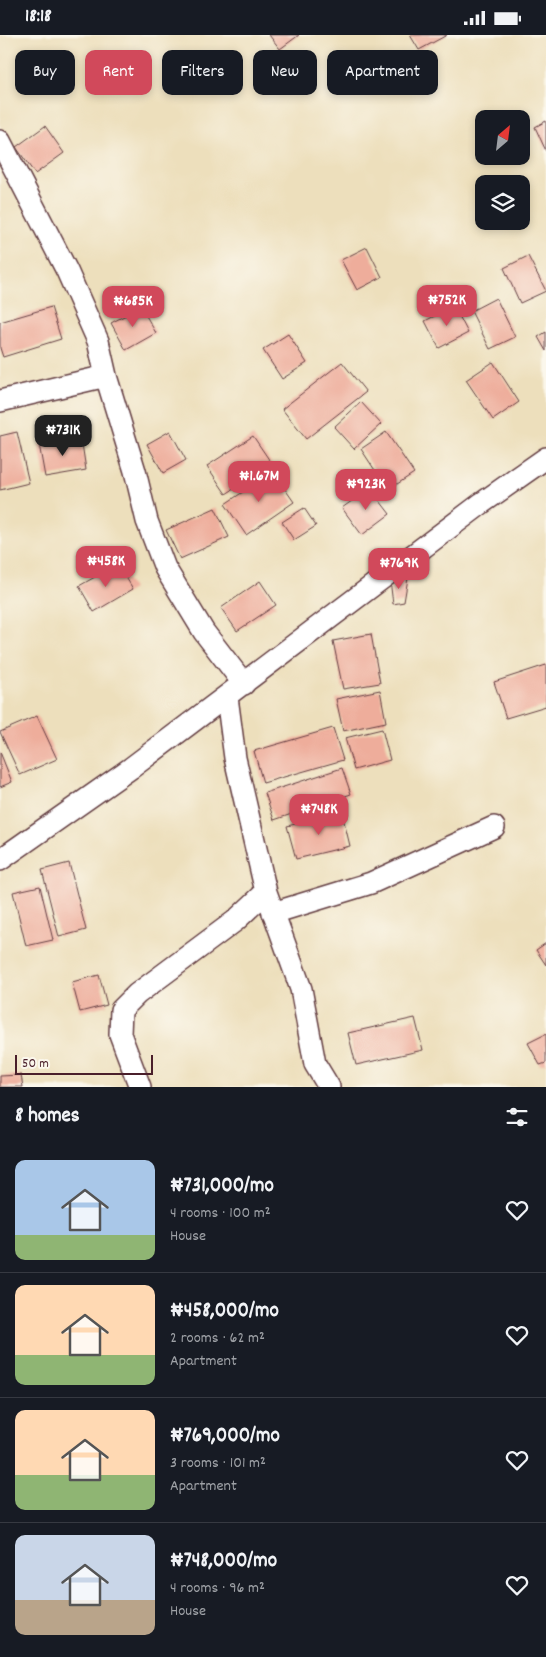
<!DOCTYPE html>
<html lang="en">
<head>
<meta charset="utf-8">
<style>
	body { margin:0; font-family:Dekko,sans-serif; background:#242831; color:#f1f3f6; height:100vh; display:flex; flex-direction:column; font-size:19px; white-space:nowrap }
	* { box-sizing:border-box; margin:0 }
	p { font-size:16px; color:#9ea1a6 }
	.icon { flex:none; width:28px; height:28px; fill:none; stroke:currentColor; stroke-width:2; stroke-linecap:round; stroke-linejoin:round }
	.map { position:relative; height:1052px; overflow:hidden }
	.drawer { display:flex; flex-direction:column; background:#171b24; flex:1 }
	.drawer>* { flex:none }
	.guide { position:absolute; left:15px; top:15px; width:516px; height:45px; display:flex; gap:10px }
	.needle { width:32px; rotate:28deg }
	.controls { position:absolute; left:475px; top:75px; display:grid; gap:10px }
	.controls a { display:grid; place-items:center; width:55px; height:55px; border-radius:10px; background:#171b24; box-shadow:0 2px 8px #0003; font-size:25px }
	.scale { position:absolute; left:15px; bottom:12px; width:138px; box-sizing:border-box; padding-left:5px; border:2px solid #4a1f2b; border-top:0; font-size:14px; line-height:18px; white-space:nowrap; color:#4a1f2b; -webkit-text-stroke:4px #fbf7ec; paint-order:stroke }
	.price { position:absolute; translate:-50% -42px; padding:0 11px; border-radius:10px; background:#d1495b; color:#fff; font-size:16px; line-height:32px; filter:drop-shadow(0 1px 2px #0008) }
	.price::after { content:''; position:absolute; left:50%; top:30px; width:15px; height:11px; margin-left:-8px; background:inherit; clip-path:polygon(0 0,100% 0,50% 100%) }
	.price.current { background:#222; color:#fff }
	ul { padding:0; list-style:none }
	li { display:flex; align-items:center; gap:15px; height:125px; padding:0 15px }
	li+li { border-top:1px solid #363941 }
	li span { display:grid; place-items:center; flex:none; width:140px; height:100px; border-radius:10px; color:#555 }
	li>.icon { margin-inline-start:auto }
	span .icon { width:60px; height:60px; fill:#fffc; stroke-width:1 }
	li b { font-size:21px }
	h2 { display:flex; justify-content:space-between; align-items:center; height:60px; padding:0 15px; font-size:21px }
	.chip { padding:0 18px; border-radius:10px; background:#171b24; box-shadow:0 2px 8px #0003; font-size:18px; line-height:45px }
	.chip.current { background:#d1495b; color:#fff }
	.status { display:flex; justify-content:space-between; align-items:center; height:35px; padding:0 25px; background:#171b24; direction:ltr }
	.status svg { height:14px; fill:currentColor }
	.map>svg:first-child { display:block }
	.building { fill:#eead9b }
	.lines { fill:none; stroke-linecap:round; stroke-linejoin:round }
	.minor-casing { stroke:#623c41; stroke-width:24 }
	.minor { stroke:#fff; stroke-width:21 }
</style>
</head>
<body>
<div class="status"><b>18:18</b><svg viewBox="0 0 49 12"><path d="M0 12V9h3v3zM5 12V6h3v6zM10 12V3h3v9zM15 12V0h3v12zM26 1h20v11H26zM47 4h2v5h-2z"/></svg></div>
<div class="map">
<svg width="546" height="1052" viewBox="0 0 546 1052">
	<rect width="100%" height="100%" fill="#fbf7ec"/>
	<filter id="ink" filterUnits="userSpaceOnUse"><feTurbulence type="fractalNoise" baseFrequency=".02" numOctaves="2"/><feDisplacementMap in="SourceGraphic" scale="10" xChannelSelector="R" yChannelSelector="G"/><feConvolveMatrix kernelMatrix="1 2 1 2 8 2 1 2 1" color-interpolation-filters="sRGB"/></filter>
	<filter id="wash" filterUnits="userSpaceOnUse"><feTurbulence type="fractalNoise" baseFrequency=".0096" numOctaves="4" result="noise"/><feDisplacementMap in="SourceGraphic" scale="20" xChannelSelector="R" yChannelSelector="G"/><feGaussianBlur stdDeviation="1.12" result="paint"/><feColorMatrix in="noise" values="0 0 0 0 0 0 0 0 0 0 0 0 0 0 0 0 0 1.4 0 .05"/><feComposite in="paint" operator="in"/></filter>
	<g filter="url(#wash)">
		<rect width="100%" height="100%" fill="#eddfbc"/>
		<g id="blocks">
			<path class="building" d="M269,0H299L280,14Z
				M410,0H447L419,15Z
				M546,86V116L535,92Z
				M45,91L64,118L35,139L16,112Z
				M367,212L382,242L357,255L341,225Z
				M528,221L546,256L520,268L504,233Z
				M496,263L515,302L490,314L471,276Z
				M454,271L468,298L439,313L425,286Z
				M51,272L61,304L3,322L0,313V287Z
				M141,272L156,298L126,315L111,288Z
				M546,297V316L538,302Z
				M288,299L307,328L282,344L263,315Z
				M342,327L366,357L306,404L282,374Z
				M493,327L519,367L493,385L466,345Z
				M361,367L381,389L354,414L334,392Z
				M170,396L186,425L163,438L147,409Z
				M17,397L29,448L0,455V401Z
				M386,397L414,438L388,455L361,414Z
				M253,401L272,429L226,459L207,431Z
				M81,402L86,435L45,442L39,409Z
				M273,437L294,467L246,500L225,469Z
				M370,453L390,479L362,500L342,473Z
				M215,473L229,502L180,524L166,495Z
				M304,473L316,491L294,505L282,487Z
				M118,529L133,554L94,577L79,551Z
				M408,543L404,567L393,569L390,545Z
				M260,546L276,570L237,596L221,573Z
				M371,599L380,648L343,654L333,606Z
				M546,630V671L506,683L494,647Z
				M380,655L386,687L343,696L336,664Z
				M37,681L57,724L20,740L0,697Z
				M333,693L343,725L263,748L254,716Z
				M382,694L390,725L354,735L345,703Z
				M0,717L12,747L0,752Z
				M342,733L351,759L274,785L265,758Z
				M342,778L350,811L296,824L287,791Z
				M69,828L86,895L59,902L42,835Z
				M40,851L53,905L26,911L13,857Z
				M546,908V930L536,915Z
				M99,940L107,970L80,977L72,947Z
				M415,983L423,1015L356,1030L348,998Z
				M546,999V1028L540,1030L528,1008Z
				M21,1040L23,1052H0V1041Z"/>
		</g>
	</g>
	<g filter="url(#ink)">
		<use href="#blocks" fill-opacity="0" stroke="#623c41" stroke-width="1"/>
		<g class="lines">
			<g class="minor-casing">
				<path id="minor" d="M0,106L67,236L98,306L106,341
					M0,366L106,341L135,436L147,486L165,533L204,597L244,649
					M227,662L235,723L266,857L301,954L315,1029L329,1052
					M0,825L131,733L482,468L546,423
					M273,878L371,848L494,792
					M140,1052L120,999L121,975L137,959L235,886L266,857"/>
			</g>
			<use href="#minor" class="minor"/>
		</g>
	</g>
</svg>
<div class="controls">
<a><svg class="needle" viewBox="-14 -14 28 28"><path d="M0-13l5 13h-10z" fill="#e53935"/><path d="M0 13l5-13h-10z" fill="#9ea1a6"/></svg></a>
<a><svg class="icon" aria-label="layers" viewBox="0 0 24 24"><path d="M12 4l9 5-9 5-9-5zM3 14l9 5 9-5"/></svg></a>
</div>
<div class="scale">50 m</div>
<b class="price" style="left:447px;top:292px">₦752K</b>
<b class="price" style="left:133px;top:293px">₦685K</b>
<b class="price current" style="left:63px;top:422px">₦731K</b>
<b class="price" style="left:259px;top:468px">₦1.67M</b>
<b class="price" style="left:366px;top:476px">₦923K</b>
<b class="price" style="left:106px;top:553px">₦458K</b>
<b class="price" style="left:399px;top:555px">₦769K</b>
<b class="price" style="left:319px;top:801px">₦748K</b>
<div class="guide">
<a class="chip">Buy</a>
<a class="chip current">Rent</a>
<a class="chip">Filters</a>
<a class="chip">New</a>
<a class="chip">Apartment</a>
</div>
</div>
<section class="drawer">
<h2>8 homes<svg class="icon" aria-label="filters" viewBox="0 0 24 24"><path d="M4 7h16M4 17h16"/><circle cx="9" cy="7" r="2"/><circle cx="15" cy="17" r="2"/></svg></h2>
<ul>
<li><span style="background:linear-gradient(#a9c7e8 75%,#8fb573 0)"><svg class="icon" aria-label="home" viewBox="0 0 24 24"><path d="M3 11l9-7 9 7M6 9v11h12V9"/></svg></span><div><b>₦731,000/mo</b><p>4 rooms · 100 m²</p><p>House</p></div><svg class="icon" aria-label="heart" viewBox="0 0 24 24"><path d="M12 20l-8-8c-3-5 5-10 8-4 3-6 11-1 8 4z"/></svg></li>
<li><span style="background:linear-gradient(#ffd9b3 70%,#8fb573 0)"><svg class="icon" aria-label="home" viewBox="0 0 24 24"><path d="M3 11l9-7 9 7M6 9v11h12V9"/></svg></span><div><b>₦458,000/mo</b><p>2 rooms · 62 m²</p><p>Apartment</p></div><svg class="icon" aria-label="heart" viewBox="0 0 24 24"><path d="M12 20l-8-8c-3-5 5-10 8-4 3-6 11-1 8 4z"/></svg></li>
<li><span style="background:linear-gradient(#ffd9b3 65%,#8fb573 0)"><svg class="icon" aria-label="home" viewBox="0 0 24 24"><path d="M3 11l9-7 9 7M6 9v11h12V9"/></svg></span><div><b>₦769,000/mo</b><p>3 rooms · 101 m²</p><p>Apartment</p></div><svg class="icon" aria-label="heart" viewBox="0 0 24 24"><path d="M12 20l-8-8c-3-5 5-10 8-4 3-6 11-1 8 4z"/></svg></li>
<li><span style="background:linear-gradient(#c9d6e8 65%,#b9a48a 0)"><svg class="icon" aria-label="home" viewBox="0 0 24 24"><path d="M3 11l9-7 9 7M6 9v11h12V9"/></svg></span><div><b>₦748,000/mo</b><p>4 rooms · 96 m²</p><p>House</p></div><svg class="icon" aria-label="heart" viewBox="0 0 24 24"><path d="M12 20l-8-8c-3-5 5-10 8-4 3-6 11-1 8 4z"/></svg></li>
</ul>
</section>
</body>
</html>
